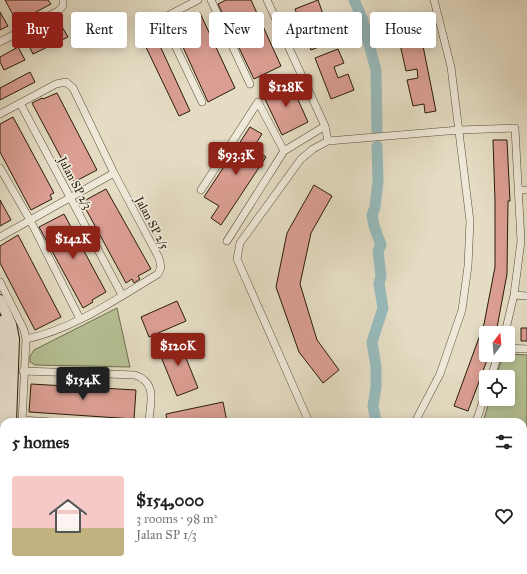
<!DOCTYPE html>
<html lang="en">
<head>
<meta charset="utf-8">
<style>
	body { margin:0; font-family:"IM FELL Great Primer",serif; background:#f2f2f2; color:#222; height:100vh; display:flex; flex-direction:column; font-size:15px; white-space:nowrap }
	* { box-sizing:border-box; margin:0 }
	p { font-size:13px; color:#767676 }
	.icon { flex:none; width:22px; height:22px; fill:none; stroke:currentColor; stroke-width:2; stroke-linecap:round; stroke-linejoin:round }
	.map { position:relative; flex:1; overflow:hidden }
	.sheet { position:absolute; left:0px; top:418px; width:527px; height:156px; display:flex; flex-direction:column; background:#fff; border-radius:12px 12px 0 0; box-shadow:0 2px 10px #0003 }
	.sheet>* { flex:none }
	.hud { position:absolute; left:12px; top:12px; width:503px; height:36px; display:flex; gap:8px }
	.needle { width:26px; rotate:16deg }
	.tools { position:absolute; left:479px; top:326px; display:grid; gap:8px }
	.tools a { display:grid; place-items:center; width:36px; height:36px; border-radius:4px; background:#fff; box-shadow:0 2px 10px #0003; font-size:20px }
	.price { position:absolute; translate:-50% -34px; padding:0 9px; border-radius:4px; background:#8f2418; color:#fff; font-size:13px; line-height:26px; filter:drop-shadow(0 1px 2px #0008) }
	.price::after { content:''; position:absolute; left:50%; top:24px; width:12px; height:9px; margin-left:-6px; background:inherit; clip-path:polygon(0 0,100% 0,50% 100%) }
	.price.on { background:#222; color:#fff }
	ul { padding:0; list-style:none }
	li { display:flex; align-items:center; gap:12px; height:100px; padding:0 12px }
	li span { display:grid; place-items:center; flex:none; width:112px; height:80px; border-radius:4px; color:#555 }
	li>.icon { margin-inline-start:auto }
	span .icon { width:48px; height:48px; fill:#fffc; stroke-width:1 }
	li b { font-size:17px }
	h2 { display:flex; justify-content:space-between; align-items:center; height:48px; padding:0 12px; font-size:17px }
	.tag { padding:0 14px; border-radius:4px; background:#fff; box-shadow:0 2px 10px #0003; font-size:14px; line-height:36px }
	.tag.on { background:#8f2418; color:#fff }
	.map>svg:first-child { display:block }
	.green { fill:#b5c093; stroke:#6f6e4e }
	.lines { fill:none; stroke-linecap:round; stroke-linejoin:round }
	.river { stroke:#97babb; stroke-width:11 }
	.building { fill:#da9e92; stroke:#291c0a }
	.street-casing { stroke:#584c38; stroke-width:8 }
	.secondary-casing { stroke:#291c0a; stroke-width:12 }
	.street { stroke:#ede8d8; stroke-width:7 }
	.secondary { stroke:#ede8d8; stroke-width:10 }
	.labels { text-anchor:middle; stroke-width:3.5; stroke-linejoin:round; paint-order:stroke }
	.street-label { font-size:12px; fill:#291c0a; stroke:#ede8d8 }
</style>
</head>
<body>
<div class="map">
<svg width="527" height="574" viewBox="0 0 527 574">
	<rect width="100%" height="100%" fill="#e4dcc3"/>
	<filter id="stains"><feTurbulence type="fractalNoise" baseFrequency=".005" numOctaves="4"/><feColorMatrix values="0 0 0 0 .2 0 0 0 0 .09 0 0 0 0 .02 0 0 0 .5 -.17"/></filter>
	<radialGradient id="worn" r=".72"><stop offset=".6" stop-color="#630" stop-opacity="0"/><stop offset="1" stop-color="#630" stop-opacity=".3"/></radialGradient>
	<path class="green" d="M117,308L130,367L35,365L30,362V356L34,350Z
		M508,354L527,355V574H391V570H523V422H483L490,399H508V377H496L503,355H508Z"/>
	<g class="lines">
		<path class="river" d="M354,0L362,18L376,70L377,131
			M376,422L373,406L376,387V367L372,342L383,308L379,284L381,276L378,251L381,245L374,226L372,215L375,207L378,181L377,146
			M376,570V574"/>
	</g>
	<path class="building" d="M5,0H48L51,4L17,22Z
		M226,0H251L281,66L254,79L218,4Z
		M318,0L323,14L313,18L318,30L328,26L334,41L311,50L295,9Z
		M0,12L8,26L0,30Z
		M200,13L235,88L208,102L172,23L184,18L185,20Z
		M61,25L68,37L33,54L27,42Z
		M420,31L436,111L425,113L424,104L413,106L407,80L418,78L417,69L406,71L400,44L411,41L410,33Z
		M155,35L190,111L179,116L143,41Z
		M18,47L25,60L4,70L0,62V57Z
		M338,49L344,63L334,67L338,78L348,74L354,90L331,99L315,58Z
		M30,72L35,82L0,100V88Z
		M290,82L308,122L282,135L263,95Z
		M57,93L97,170L74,182L32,103L42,98L43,99Z
		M13,117L54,193L50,195L52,199L31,210L0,152V124Z
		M250,127L262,134L253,148L266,157L221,225L211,218L219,206L204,197Z
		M493,140H507L510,201H508L507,274L496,333H486V355H489L468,411L454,406L484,324L495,267V201Z
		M314,185L332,196L311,233L300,284L317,340L339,370L323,383L299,352L276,287L287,233Z
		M106,189L151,269L138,276L140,279L134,283L132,279L126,283L82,202Z
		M0,200L11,220L0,226Z
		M64,214L106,292L92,300L93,302L83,308L39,227Z
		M18,235L61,317L35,330L0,263V246Z
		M177,301L186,321L149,337L141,317Z
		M521,328H527V341H521Z
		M178,338L198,388L177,396L157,347Z
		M31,384L136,390L134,419L29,412Z
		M223,402L227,422H167L166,414Z"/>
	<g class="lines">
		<g class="street-casing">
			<path id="street" d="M211,0L250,84
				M267,0L325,126L328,141
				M162,18L202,102
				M144,28L198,0
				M0,42L58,11L63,6V0
				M20,103L122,295
				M0,114L56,84L66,82L73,88L114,173L159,258L161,267L158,274C118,298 72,330 26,339
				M0,168L30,220L80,319
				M201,190L258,102L284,151
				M518,190H527
				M0,237L114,173
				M227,241L284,151L325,126
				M0,282L24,330L26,339L22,422
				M514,295L527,296
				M508,348L527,349
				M23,371L135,375C158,383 150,402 149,422
				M491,377L498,355
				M22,420L51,422
				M309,422L237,259L240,243L301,159L313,149L328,141L459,130L515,128L521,241L514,295L505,333
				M415,422L440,374L462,310L468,266L470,221L451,67L434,0
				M476,422L486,392
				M0,486H4
				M12,574V570
				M69,574L70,570
				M109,574V570"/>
		</g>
		<g class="secondary-casing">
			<path id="secondary" d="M0,300L11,324L14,339L11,422
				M0,321C6,333 5,348 5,361C5,390 2,419 0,449
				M2,574L4,544"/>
		</g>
		<use href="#street" class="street"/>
		<use href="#secondary" class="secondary"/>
	</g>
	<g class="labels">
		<g class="street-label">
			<text transform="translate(75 183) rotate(62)" y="4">Jalan SP 2/3</text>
			<text transform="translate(152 223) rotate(62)" y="4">Jalan SP 2/5</text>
		</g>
	</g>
	<rect width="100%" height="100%" filter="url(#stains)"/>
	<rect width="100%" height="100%" fill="url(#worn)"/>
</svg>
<div class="tools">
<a><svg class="needle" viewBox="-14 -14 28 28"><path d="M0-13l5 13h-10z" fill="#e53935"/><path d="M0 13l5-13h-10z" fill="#767676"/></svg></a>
<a><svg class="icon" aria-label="locate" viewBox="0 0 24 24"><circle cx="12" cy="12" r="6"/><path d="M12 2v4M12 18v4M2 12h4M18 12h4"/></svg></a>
</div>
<b class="price" style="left:286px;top:108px">$128K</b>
<b class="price" style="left:236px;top:176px">$93.3K</b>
<b class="price" style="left:73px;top:260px">$142K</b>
<b class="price" style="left:178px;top:367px">$120K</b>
<b class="price on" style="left:83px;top:401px">$154K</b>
<div class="hud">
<a class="tag on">Buy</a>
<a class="tag">Rent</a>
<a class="tag">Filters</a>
<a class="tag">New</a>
<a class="tag">Apartment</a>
<a class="tag">House</a>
</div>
<section class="sheet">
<h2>5 homes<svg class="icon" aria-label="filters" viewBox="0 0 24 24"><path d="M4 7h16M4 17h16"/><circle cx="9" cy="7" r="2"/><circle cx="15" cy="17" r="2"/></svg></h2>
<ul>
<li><span style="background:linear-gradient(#f6c9c9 65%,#c2b280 0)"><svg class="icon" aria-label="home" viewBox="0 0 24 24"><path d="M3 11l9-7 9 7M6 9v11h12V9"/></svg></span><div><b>$154,000</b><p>3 rooms · 98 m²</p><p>Jalan SP 1/3</p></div><svg class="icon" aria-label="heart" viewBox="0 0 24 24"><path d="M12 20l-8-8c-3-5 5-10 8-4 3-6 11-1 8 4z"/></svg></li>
</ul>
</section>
</div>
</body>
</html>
